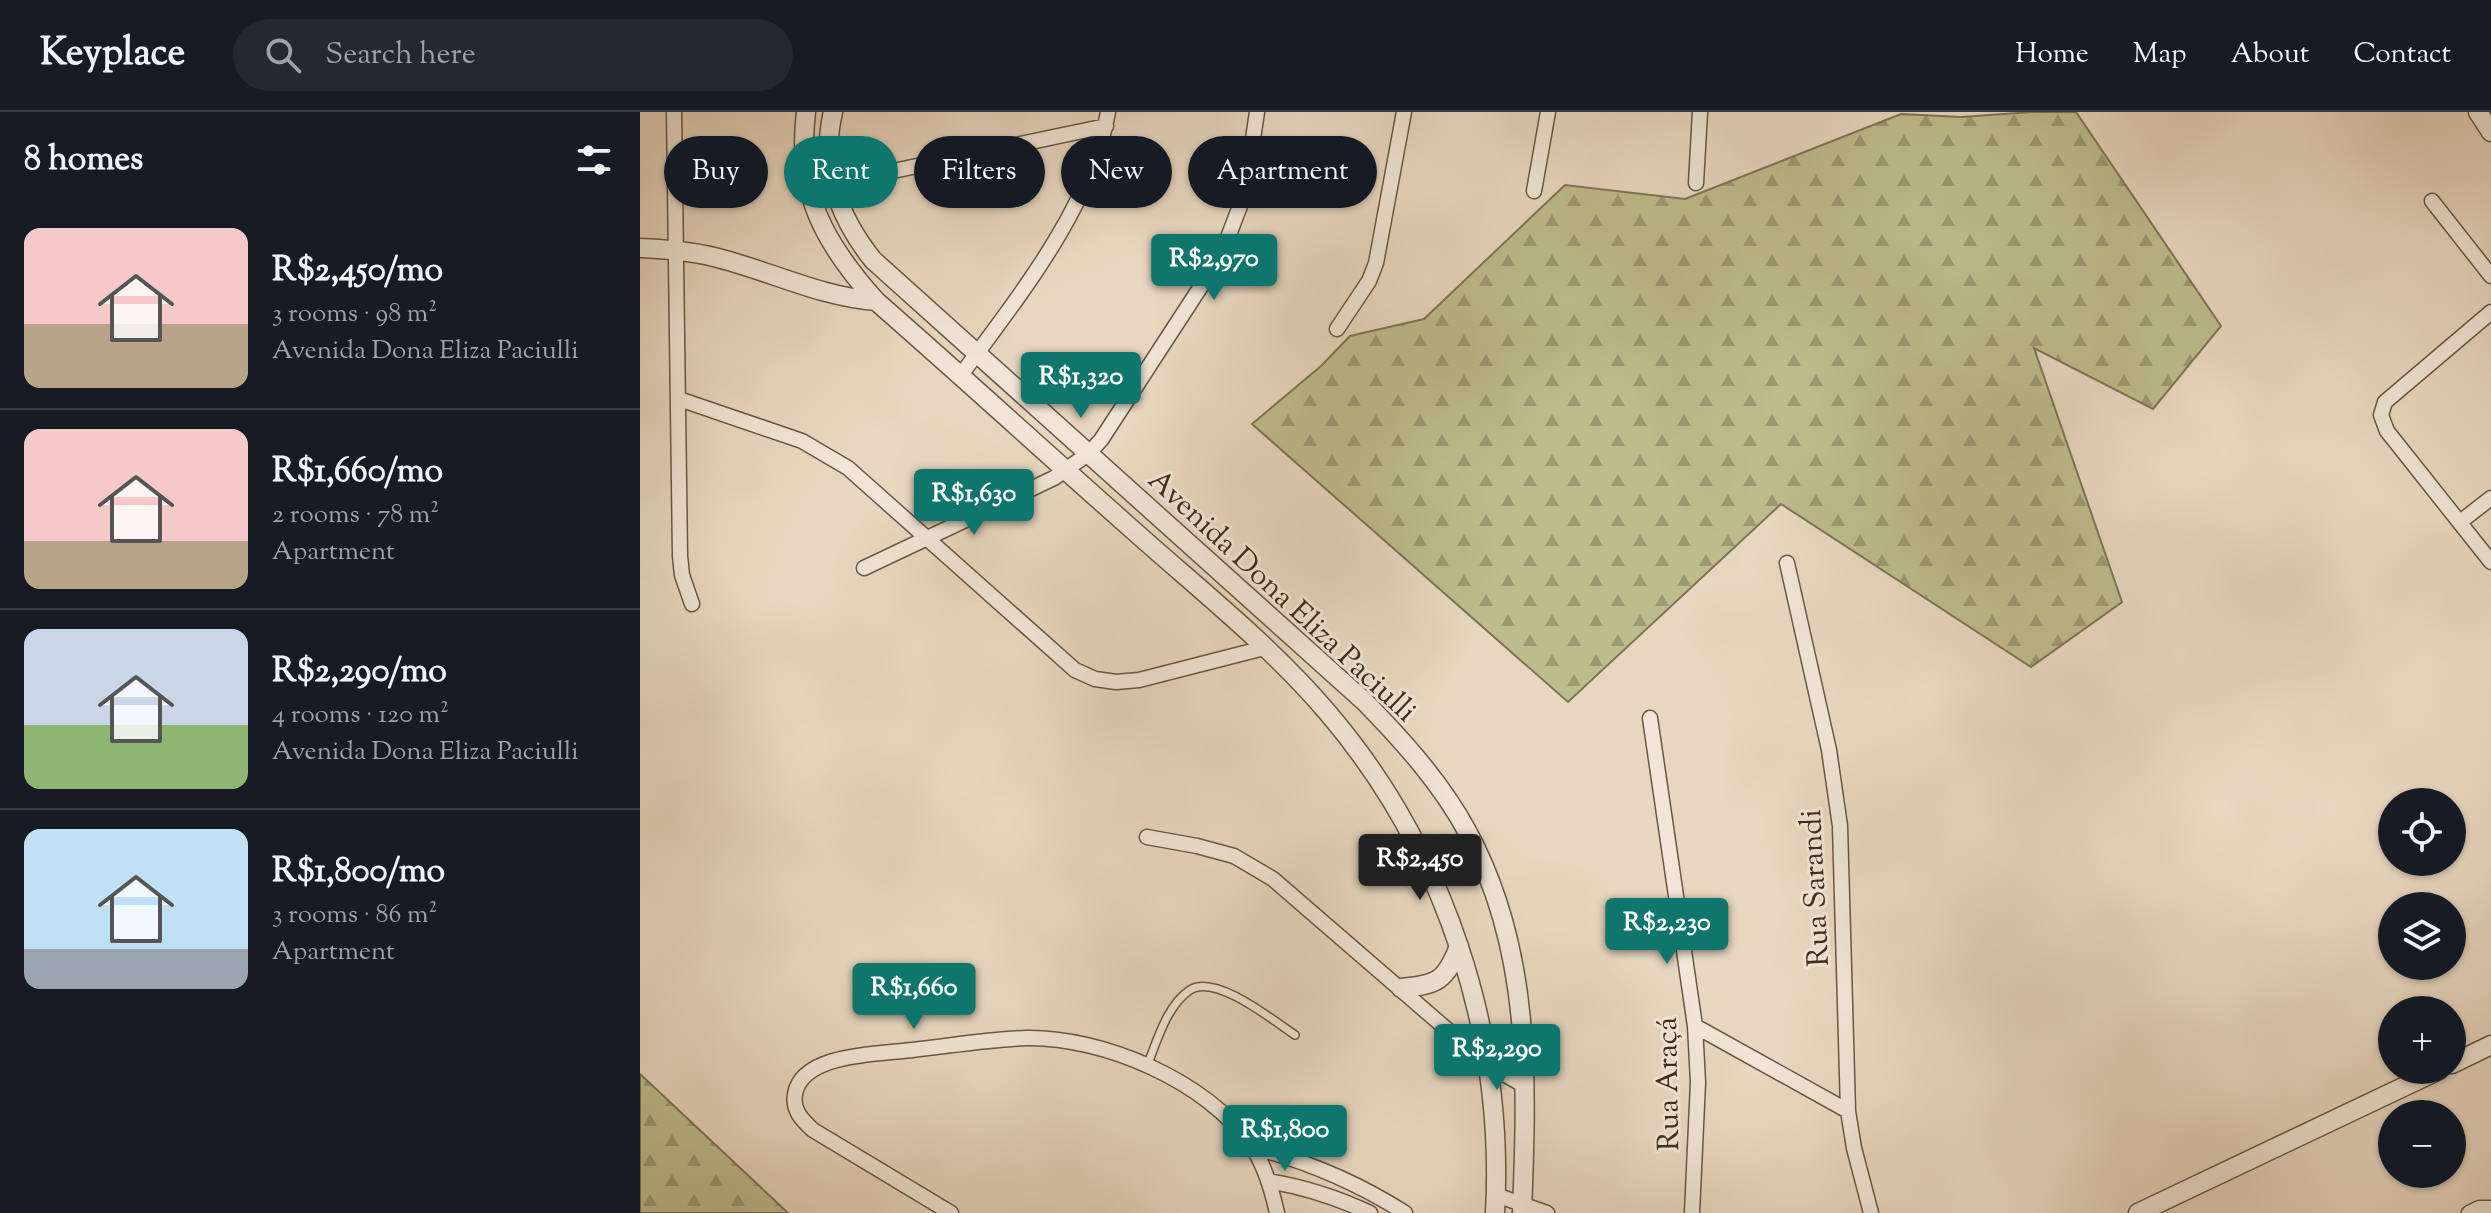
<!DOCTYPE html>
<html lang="en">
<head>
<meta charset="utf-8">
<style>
	body { margin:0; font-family:"Sorts Mill Goudy",serif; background:#242831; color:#f1f3f6; height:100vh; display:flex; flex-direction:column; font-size:30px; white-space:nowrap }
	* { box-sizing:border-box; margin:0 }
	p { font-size:26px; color:#9ea1a6 }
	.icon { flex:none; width:44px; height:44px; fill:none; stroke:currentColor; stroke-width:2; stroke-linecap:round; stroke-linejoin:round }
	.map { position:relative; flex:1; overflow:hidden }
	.details { display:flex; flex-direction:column; background:#171b24; width:640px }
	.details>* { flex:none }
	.hud { position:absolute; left:24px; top:24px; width:760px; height:72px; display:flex; gap:16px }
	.controls { position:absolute; left:1738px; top:676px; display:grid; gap:16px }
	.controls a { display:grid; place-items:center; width:88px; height:88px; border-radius:50%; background:#171b24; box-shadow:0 2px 6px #0004; font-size:40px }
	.price { position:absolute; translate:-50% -68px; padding:0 18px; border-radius:8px; background:#0f766e; color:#fff; font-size:26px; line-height:52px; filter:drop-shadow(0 2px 4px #0008) }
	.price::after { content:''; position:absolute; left:50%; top:48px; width:24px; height:18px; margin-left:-12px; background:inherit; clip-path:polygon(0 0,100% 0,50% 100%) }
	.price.current { background:#222; color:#fff }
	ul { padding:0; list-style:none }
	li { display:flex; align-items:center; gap:24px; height:200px; padding:0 24px }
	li+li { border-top:2px solid #363941 }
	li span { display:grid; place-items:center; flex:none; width:224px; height:160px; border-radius:16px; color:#555 }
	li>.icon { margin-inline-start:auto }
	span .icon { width:96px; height:96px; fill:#fffc; stroke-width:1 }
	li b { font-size:34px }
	h2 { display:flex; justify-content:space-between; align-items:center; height:96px; padding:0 24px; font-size:34px }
	.pill { padding:0 28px; border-radius:36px; background:#171b24; box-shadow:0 2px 6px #0004; font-size:28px; line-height:72px }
	.pill.current { background:#0f766e; color:#fff }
	header { display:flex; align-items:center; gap:48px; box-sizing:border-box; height:112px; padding:0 40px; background:#171b24; border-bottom:2px solid #363941 }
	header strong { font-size:38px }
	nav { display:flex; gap:44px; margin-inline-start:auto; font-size:28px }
	.search { width:560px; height:72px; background:#242831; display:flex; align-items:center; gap:20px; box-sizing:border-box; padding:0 28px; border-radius:44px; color:#9ea1a6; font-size:30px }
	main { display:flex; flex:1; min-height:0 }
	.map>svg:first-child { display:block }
	.forest { fill:url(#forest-firs); stroke:#7e7454; stroke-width:2 }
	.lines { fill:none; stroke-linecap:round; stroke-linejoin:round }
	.service-casing { stroke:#685844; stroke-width:10 }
	.minor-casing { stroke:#685844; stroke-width:17 }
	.tertiary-casing { stroke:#685844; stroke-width:21 }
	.service { stroke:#f0e5d6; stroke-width:7 }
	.minor { stroke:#f0e5d6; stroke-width:14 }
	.tertiary { stroke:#f0e5d6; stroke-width:18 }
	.labels { text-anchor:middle; stroke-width:6; stroke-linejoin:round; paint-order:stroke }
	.street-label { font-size:30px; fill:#3e2d1a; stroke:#f0e5d6 }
</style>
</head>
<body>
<header>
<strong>Keyplace</strong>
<div class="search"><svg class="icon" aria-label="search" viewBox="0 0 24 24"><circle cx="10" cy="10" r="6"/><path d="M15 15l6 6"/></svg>Search here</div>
<nav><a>Home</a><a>Map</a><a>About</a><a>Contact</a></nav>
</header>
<main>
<section class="details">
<h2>8 homes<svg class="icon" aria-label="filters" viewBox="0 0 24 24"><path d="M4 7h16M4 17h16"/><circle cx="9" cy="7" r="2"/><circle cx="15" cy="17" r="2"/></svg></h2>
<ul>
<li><span style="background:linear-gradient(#f6c9c9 60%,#b9a48a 0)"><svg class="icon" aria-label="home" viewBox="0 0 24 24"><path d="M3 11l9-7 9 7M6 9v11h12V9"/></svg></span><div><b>R$2,450/mo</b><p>3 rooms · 98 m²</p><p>Avenida Dona Eliza Paciulli</p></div></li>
<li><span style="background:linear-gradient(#f6c9c9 70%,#b9a48a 0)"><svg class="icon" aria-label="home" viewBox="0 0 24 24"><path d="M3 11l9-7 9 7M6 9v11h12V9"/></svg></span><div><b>R$1,660/mo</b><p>2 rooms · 78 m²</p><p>Apartment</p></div></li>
<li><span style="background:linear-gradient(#c9d6e8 60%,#8fb573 0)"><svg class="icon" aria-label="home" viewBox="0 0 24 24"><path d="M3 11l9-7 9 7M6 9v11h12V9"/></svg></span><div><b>R$2,290/mo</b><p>4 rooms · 120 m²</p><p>Avenida Dona Eliza Paciulli</p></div></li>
<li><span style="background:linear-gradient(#bfe0f5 75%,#9aa5b1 0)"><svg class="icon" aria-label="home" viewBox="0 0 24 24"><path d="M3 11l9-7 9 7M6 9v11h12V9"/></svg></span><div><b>R$1,800/mo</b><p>3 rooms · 86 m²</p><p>Apartment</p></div></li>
</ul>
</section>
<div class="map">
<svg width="1851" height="1101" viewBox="0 0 1851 1101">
	<defs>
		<pattern id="forest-firs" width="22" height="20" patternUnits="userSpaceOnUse" patternTransform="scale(2)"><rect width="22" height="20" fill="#bdbc8d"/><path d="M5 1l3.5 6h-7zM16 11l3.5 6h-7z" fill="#9b9972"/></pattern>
	</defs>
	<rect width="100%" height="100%" fill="#e8d7c0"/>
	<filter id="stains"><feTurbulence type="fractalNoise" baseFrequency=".0025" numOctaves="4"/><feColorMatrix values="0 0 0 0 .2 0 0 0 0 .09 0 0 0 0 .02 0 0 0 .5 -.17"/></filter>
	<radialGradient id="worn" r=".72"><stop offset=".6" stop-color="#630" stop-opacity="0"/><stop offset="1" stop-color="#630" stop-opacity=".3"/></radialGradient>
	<path class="forest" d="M1392,0H1436L1581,214L1513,297L1394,236L1482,490L1391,555L1141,392L928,590L612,312L681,254L710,224L784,207L925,73L1045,87L1261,2L1321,5Z
		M0,962L148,1101H0Z"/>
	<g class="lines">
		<g class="service-casing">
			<path id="service" d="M507,954C517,929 527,893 550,878C575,861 634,909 655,923"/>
		</g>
		<g class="minor-casing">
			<path id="minor" d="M34,0L40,444L42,463L52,492
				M1056,71L1060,0
				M168,77L466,14
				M894,79L908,0
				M1792,89L1851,164
				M1851,200L1745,290L1741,303L1747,319L1851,450
				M697,217L729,169L736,151L764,0
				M321,263C378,185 451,96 468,0
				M39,287L162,329L208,356L435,558L455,567L476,570L499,568L624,536
				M1820,410L1851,386
				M1147,451L1189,638L1200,714L1208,999L1214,1036L1231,1101
				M224,456L414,366L448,342L461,328L569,162L587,128L600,94L608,60L617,0
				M1010,606L1055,914L1058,970L1052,1101
				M507,725L557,734L594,744L633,767L848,953L885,974
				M1055,914L1208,999
				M612,1035C666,1049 718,1071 765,1101
				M628,1069C665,1075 696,1085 730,1101
				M856,1083L907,1101
				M311,1101L173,1018C162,1008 152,998 155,982C162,941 240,942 272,938C310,934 349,927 387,926C463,925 567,969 611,1033C624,1052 632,1078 637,1101
				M1829,1101L1839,1096H1851"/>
		</g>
		<g class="tertiary-casing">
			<path id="tertiary" d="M166,0C156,81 184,131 236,189C323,265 408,343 494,419C560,478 631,534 688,601C805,738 865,922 855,1101
				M193,0C180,56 198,104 233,148L725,590C763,629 801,671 827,719C892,838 887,970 882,1101
				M1838,0L1851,20
				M0,136C25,137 49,139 74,145C128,158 180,185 236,189
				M761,876C797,873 806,869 819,834
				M1812,952L1851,933
				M1498,1101L1799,958"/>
		</g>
		<use href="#service" class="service"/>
		<use href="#minor" class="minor"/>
		<use href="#tertiary" class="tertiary"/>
	</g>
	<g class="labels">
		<g class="street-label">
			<text transform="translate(643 483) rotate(43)" y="10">Avenida Dona Eliza Paciulli</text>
			<text transform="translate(1174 776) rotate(-93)" y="10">Rua Sarandi</text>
			<text transform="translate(1027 972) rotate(-91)" y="10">Rua Araçá</text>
		</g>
	</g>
	<rect width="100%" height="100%" filter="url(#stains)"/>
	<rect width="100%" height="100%" fill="url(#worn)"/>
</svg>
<div class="controls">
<a><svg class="icon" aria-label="locate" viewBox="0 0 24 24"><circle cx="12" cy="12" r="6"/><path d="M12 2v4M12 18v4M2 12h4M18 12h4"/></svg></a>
<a><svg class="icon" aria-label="layers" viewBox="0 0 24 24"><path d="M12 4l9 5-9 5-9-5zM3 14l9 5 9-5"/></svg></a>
<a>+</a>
<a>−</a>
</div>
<b class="price" style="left:574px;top:190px">R$2,970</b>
<b class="price" style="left:441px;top:308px">R$1,320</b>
<b class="price" style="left:334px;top:425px">R$1,630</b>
<b class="price current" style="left:780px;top:790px">R$2,450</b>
<b class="price" style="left:1027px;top:854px">R$2,230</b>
<b class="price" style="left:274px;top:919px">R$1,660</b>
<b class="price" style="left:857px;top:980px">R$2,290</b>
<b class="price" style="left:645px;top:1061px">R$1,800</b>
<div class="hud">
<a class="pill">Buy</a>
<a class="pill current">Rent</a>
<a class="pill">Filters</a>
<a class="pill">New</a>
<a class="pill">Apartment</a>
</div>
</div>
</main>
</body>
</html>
